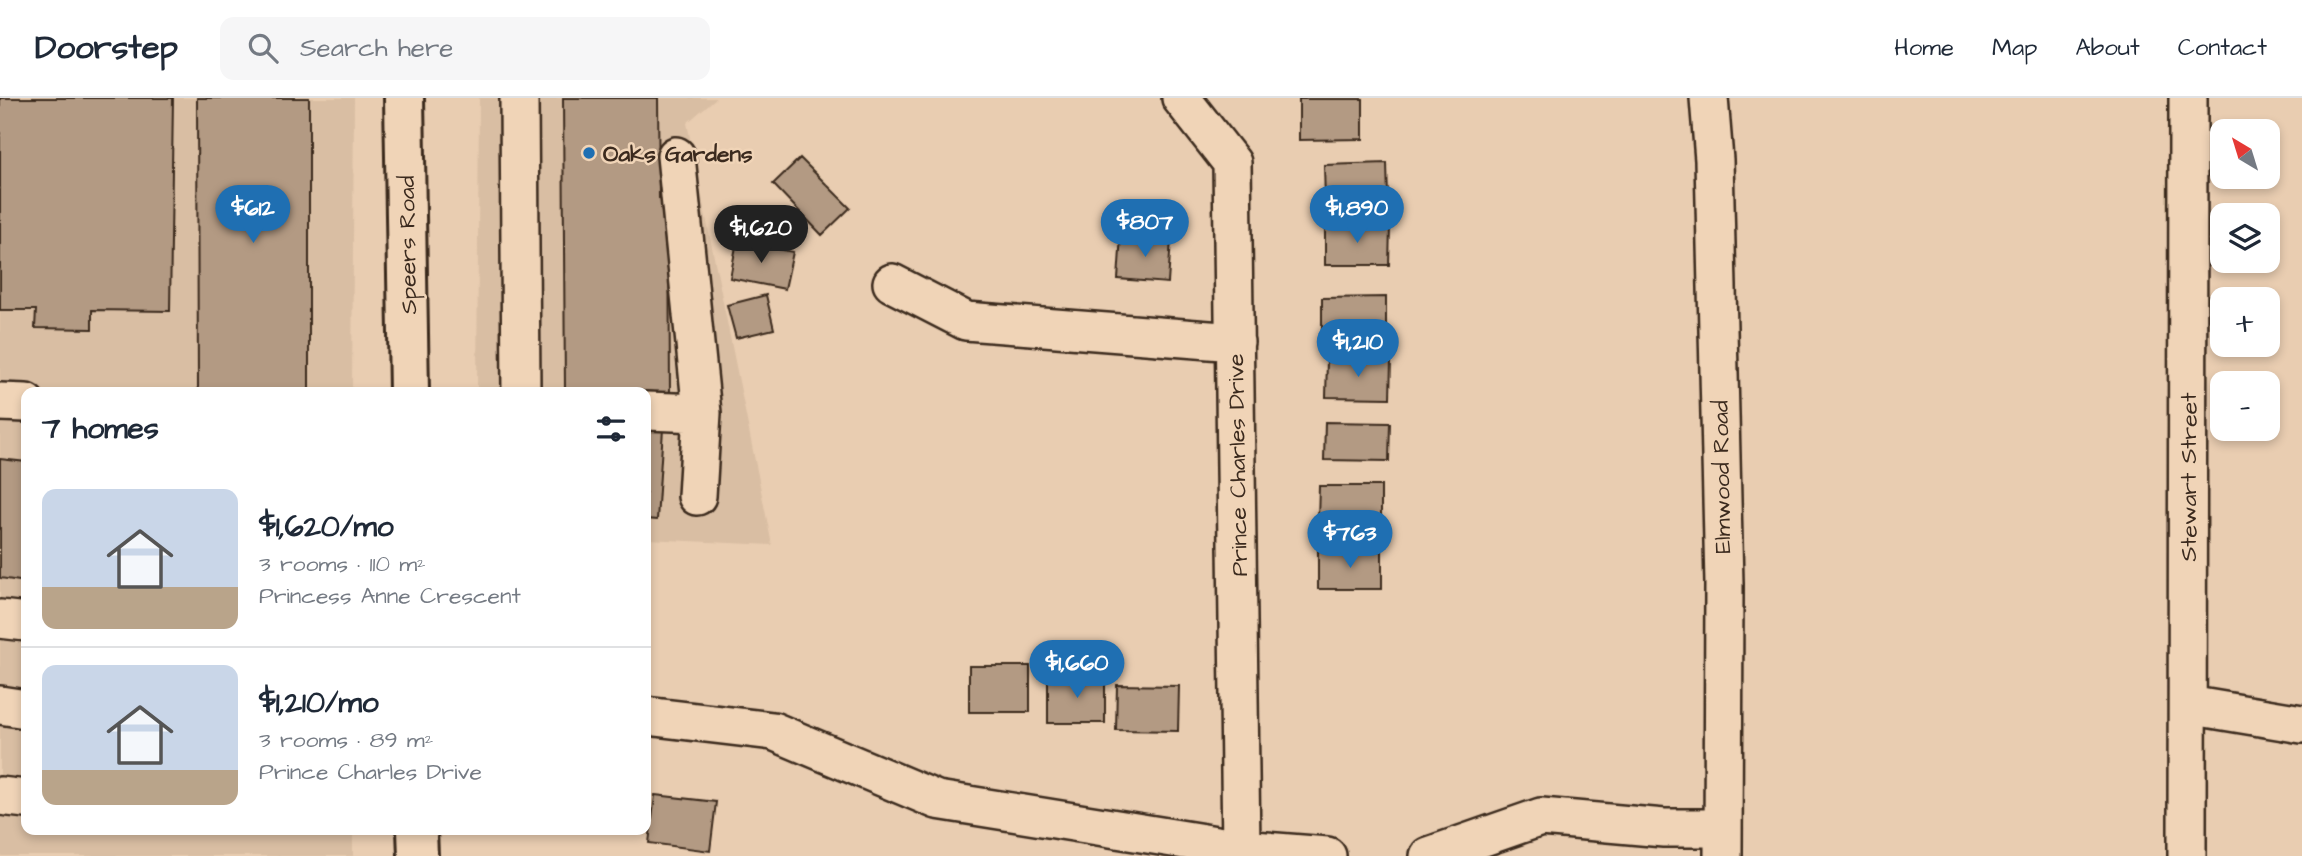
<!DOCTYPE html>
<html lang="en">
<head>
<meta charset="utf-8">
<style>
	body { margin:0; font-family:"Architects Daughter",sans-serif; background:#f6f6f7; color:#1f2937; height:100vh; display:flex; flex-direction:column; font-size:26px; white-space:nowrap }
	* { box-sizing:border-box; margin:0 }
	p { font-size:23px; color:#747a83 }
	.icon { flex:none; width:38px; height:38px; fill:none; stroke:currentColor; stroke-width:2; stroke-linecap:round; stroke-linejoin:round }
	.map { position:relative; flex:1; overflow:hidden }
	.drawer { position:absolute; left:21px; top:289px; width:630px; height:448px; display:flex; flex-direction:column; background:#fff; border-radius:14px; box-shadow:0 4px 10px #0003 }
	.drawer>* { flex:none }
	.needle { width:46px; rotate:322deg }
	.fabs { position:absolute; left:2210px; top:21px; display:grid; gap:14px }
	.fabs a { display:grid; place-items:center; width:70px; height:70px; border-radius:14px; background:#fff; box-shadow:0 4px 10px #0003; font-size:35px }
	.price { position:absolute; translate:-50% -60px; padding:0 16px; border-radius:24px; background:#1f6fb2; color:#fff; font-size:23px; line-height:46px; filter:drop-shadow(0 2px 4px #0008) }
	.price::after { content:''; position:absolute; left:50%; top:42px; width:21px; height:16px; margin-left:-10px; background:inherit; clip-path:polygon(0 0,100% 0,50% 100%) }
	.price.active { background:#222; color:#fff }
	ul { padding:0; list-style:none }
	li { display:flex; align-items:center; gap:21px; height:175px; padding:0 21px }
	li+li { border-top:2px solid #e0e1e3 }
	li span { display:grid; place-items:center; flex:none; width:196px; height:140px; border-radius:14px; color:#555 }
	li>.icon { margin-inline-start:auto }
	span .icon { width:84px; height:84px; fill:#fffc; stroke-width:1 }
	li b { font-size:30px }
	h2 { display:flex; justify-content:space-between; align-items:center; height:84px; padding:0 21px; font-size:30px }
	header { display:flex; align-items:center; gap:42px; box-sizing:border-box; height:98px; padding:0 35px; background:#fff; border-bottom:2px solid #e0e1e3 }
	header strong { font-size:33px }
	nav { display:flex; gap:38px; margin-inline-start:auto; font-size:24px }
	.search { width:490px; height:63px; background:#f6f6f7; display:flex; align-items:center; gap:18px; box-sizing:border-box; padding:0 24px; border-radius:14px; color:#747a83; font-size:26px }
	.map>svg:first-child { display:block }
	.built { fill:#d9bea3 }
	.building { fill:#b39a83; stroke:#3b2a1e; stroke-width:2 }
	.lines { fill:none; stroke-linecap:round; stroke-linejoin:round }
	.minor-casing { stroke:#3b2a1e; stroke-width:42 }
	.major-casing { stroke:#3b2a1e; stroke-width:44 }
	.minor { stroke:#f0d4b7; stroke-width:37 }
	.major { stroke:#f0d4b7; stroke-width:38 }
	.poi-dot { fill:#1f6fb2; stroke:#f0d4b7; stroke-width:2.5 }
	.labels { text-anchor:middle; stroke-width:5; stroke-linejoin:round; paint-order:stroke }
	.poi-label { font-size:23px; font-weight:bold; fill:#3b2a1e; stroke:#f0d4b7; text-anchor:start }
	.street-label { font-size:23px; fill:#3b2a1e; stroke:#f0d4b7 }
</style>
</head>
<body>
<header>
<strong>Doorstep</strong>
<div class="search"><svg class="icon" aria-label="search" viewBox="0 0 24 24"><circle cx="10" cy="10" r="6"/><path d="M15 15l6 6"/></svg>Search here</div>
<nav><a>Home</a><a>Map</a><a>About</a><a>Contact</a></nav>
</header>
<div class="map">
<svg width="2302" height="758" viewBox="0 0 2302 758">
	<rect width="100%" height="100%" fill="#e9cdb1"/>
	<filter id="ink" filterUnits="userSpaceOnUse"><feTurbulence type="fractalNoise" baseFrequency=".0143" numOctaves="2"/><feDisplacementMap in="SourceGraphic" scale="14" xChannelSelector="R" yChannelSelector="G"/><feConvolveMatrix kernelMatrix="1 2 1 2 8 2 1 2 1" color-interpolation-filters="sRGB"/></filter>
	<g filter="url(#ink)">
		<path class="built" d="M0,0H354L352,294H26V732H353V758H0Z
			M479,0H716L687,25L772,447L646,441V294H477Z"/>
		<path class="building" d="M0,0H173L170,213L92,212V231L35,230L36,212H0Z
			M197,0H309V294H198Z
			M563,0H658L659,100H669L670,297L646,298V294H565Z
			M1299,1H1363V41L1299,42Z
			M800,60L850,110L822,137L773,86Z
			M1387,65L1388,101L1325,103L1324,67Z
			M1325,128H1390L1389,167H1325Z
			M1121,137L1171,141L1168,185L1118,181Z
			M737,143L793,154L785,191L730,180Z
			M766,197L774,231L736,240L727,207Z
			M1386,199V233L1322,234V200Z
			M1327,262L1391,263L1390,300L1326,299Z
			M1325,324L1390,325L1389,363L1324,362Z
			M646,330L663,331L657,422L646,421Z
			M0,361L26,364V484L0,480Z
			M1319,388H1381V423L1318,422Z
			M1318,452L1382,453V491H1318Z
			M969,568H1030V614H969Z
			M1048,578H1105V625H1048Z
			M1117,587L1179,588L1178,633L1116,632Z
			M655,697L716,704L710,753L649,745Z"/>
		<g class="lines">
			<g class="minor-casing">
				<path id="minor" d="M519,0L521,294
					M1181,0L1232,65L1241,751
					M1709,0L1714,62L1724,486L1723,758
					M676,58L702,315L697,398
					M892,185L966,223L1235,244
					M0,304L26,305
					M646,313L702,315
					M0,521L26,524
					M0,607L26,611
					M2188,607L2302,626
					M646,618L773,633L937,702L1241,751L1327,758
					M0,698L26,701
					M1429,758L1541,719L1664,730H1723
					M2187,758L2188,0"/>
			</g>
			<g class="major-casing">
				<path id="major" d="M404,0L409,294
					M417,732L418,758"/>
			</g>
			<use href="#minor" class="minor"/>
			<use href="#major" class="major"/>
		</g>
	</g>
	<circle class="poi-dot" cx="589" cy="55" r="7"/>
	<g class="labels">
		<g class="poi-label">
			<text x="603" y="63">Oaks Gardens</text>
		</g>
		<g class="street-label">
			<text transform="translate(407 147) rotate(-91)" y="8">Speers Road</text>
			<text transform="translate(1237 367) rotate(-91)" y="8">Prince Charles Drive</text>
			<text transform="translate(1721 379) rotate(-91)" y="8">Elmwood Road</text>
			<text transform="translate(2188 379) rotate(-90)" y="8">Stewart Street</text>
		</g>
	</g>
</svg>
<div class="fabs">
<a><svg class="needle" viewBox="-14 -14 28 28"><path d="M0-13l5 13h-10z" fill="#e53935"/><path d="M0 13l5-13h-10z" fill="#747a83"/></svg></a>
<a><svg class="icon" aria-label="layers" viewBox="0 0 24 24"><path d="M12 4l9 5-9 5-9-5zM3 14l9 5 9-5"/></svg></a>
<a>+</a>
<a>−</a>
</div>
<b class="price" style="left:253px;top:147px">$612</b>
<b class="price" style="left:1357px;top:147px">$1,890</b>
<b class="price" style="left:1145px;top:161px">$807</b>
<b class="price active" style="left:761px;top:167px">$1,620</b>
<b class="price" style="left:1358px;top:281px">$1,210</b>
<b class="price" style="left:1350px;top:472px">$763</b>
<b class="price" style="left:1077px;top:602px">$1,660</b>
<section class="drawer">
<h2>7 homes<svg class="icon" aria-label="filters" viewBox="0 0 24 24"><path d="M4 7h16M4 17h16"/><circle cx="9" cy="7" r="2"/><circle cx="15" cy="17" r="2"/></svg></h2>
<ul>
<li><span style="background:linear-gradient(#c9d6e8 70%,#b9a48a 0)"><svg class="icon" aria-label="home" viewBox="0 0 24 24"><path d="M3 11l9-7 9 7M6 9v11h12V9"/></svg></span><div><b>$1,620/mo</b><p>3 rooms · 110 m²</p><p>Princess Anne Crescent</p></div></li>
<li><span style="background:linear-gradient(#c9d6e8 75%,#b9a48a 0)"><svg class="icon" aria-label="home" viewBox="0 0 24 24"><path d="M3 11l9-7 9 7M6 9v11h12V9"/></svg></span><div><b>$1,210/mo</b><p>3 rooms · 89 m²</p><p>Prince Charles Drive</p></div></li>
</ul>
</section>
</div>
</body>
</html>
